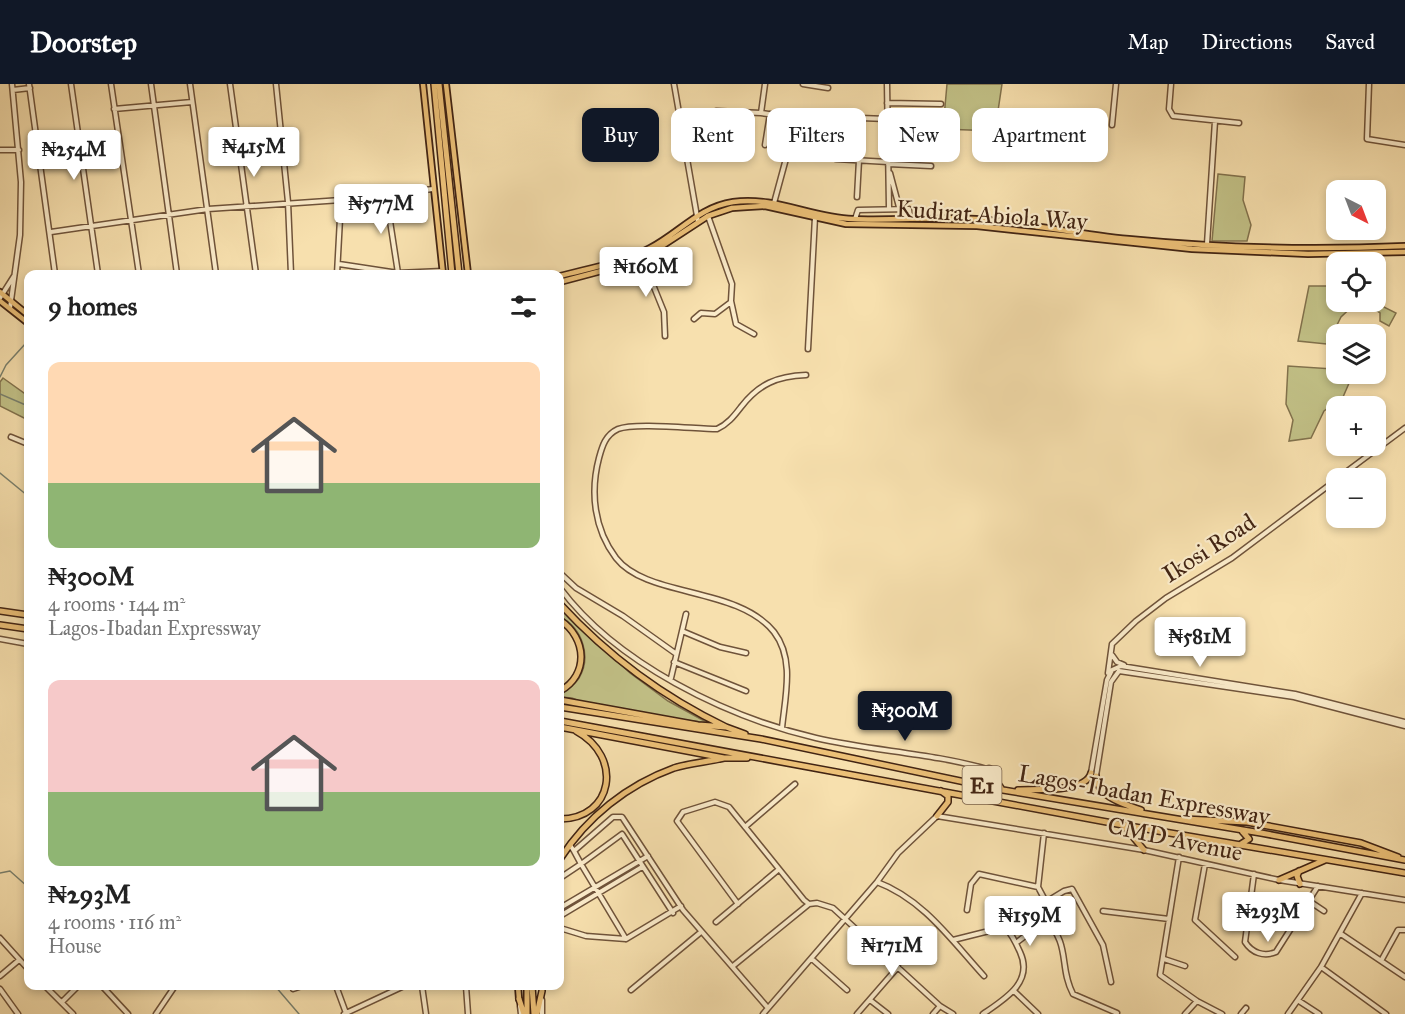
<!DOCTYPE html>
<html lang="en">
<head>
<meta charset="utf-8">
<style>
	body { margin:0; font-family:"IM FELL Great Primer",serif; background:#f6f6f6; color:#222; height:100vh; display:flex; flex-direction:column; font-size:22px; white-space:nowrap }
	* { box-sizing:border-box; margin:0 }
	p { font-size:20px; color:#767676 }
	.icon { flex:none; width:33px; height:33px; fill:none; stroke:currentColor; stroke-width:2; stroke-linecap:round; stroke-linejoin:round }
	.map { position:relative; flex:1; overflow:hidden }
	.drawer { position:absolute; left:24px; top:186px; width:540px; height:720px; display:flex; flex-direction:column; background:#fff; border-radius:12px; box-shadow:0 3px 9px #0003 }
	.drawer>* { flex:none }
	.guide { position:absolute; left:582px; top:24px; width:570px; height:54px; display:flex; gap:12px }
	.needle { width:39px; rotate:138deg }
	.fabs { position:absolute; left:1326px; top:96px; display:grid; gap:12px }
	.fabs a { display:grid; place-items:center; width:60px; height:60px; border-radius:12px; background:#fff; box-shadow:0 3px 9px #0003; font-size:30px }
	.price { position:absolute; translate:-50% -51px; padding:0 14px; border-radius:6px; background:#fff; color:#222; font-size:20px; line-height:39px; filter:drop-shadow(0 2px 3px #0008) }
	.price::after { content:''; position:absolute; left:50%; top:36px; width:18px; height:14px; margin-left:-9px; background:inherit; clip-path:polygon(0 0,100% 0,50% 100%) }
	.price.current { background:#111827; color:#fff }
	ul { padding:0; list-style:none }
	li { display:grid; align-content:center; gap:12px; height:318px; padding:0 24px }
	li span { display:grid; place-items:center; height:186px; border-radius:12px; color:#555 }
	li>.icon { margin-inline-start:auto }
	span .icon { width:108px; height:108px; fill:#fffc; stroke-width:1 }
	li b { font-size:26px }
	h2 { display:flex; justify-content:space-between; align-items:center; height:72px; padding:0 24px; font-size:26px }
	.pill { padding:0 21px; border-radius:12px; background:#fff; box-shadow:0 3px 9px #0003; font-size:21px; line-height:54px }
	.pill.current { background:#111827; color:#fff }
	header { display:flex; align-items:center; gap:36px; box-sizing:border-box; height:84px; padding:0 30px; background:#111827; color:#fff }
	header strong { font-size:28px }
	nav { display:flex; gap:33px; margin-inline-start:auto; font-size:21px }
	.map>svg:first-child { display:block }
	.green { fill:#c2c187; stroke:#82724d; stroke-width:1.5 }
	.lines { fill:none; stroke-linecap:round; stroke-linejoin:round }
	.stream { stroke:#79806e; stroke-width:1.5 }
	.minor-casing { stroke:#6f533a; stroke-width:7 }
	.major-casing { stroke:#422413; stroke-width:8 }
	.highway-casing { stroke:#422413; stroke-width:8 }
	.minor { stroke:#faebca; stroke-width:4 }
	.major { stroke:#ecc077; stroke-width:4.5 }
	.highway { stroke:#ecc077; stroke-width:5 }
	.labels { text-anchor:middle; stroke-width:4.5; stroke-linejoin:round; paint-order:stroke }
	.shield { fill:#faebca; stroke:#79604a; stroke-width:1.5 }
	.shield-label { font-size:22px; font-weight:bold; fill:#422413 }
	.street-label { font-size:24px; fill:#422413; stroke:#faebca }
</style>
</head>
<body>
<header>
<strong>Doorstep</strong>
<nav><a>Map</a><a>Directions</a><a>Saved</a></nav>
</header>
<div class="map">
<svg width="1405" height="930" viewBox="0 0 1405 930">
	<rect width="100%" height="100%" fill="#f7e0ae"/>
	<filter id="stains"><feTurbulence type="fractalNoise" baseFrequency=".00333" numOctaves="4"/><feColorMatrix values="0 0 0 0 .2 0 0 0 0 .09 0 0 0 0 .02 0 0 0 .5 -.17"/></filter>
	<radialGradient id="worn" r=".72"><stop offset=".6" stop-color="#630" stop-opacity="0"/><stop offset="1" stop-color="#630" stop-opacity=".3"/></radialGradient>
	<path class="green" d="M947,0H1002L995,47L943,45Z
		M1218,90L1245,93L1243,116L1251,141L1247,157H1212Z
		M1309,202H1336V218H1357L1341,233L1337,241L1354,250H1336V261L1298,257Z
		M1364,218H1374L1396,229L1389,242L1380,237V229Z
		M1336,267V290H1353L1343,313L1324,327L1311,354L1289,357L1293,336L1286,320L1288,282L1333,285Z
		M3,294L28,312V336L0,322V298Z
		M560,524L630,589L668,617L708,639L597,624L572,614L560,613C563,606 574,602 579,594C592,572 582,544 560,533Z"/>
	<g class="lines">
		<path class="stream" d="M0,293L6,281L26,259
			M0,310L28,322
			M0,389L28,412
			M0,789L10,787L28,803
			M275,902L299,930"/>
		<g class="minor-casing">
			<path id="minor" d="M29,0L55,190
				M71,0L98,190
				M111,0L139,190
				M151,0L177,190
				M190,0L216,190
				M230,0L256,190
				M276,0L288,118L291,190
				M674,0L698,138
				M803,0L828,4
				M887,0L889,123
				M1171,0L1169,25L1173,32L1239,39
				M1369,0L1367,55L1405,61
				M13,6L30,4
				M887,19L941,20
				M114,25L192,18
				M761,29L765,0
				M834,33L887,35
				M679,38L716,27L761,29L823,38
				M1112,41L1116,0
				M887,59L936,61
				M765,61L770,30
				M0,66H19
				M836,75L888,78
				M888,80L931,82
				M890,89L899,123
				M386,111L398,189
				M857,113L859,76
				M774,119L787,71L806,54H816
				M708,132L732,200L731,217L736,240L754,250
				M855,135L858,126L909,125L910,133
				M51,148L208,125L341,116L433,105
				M1207,160L1215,37
				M643,176L664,228L665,252
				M339,180L398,189L442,187
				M337,190L341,116
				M0,214L14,192
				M10,224L20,151L21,98L12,0
				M694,235L701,229L715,230L731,218
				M808,265L815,133
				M11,353L28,360
				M1338,394L1405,344
				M560,489L576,504L623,532L675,569
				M560,504C616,579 726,633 816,654C872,667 931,669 987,685
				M682,547L720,563L746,569
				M0,555L28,560
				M1112,571L1117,578L1124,581
				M674,578L746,607
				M1108,589L1112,560L1136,537L1166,514L1232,474L1336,396
				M671,594L686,530
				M782,644C785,613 795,575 774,548C737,502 647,514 616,474C594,445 590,408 599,374C602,363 605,351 618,345C635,338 696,345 717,345C728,340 734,332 741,323C759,300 777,292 806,291
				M986 687a3 3 0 1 1 6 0a3 3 0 1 1-6 0Z
				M1091,689L1107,596L1112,586L1121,582L1295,610L1405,638
				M1096,692L1111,598L1119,587L1294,613L1405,642
				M745,743L795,700
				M570,761L574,767L613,733H622L683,826L768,924
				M574,767L581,780L622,750L673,829
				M1179,773L1160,891L1197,917L1222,930
				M1205,780L1195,836L1235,873
				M1254,790L1245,858C1252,869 1264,873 1276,868L1318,802
				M560,794L581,780L626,855
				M877,798C923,815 952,857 984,892
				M1038,803L1044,749
				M1309,817L1324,827
				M1046,818L1064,807L1072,805L1103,861L1111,898
				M738,820L677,737L683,728L715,718L729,723L804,816L809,820L817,819L833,824L940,922L953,930
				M560,824L648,772
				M967,826L971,800L979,790L1038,803
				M1103,827L1169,835
				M560,832L642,783
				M1044,833C1072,862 1058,881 1073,910L1117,929
				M716,838L778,786
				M560,844L586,852L626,855L681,822
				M1341,850L1405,893
				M0,854L28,885
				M953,856L1005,843C1012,850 1016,859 1020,868C1034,898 1005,915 983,930
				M1016,859C1032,847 1042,839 1046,818L1038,803
				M881,869L898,849
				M812,875L847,906
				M1164,875L1185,882
				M1381,877L1398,846H1405
				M733,882L809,820
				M1321,883L1386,930
				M0,892L19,876
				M45,902L73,930
				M102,902L128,930
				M336,902L346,929
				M422,902L426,930
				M466,902L468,930
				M0,905L18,930
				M293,905L302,902
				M631,906L701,848
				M1014,907L1038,930
				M542,916V930
				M870,916L888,930
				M1299,917L1319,930
				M62,918L78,902
				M520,922L521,930
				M156,930L175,902
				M344,930L404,902
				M763,930L877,798L898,769L937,732L1144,766L1279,796L1405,816
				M857,930L898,883
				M933,930L940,922
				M1185,930L1197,917
				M1241,930L1246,924
				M1288,930L1321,883L1362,809"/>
		</g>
		<g class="major-casing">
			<path id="major" d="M423,0L443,190
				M446,0L468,190
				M560,192C590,184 622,179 650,164C679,149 699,123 733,118C775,112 812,134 853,135C894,137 935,132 976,135C1027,139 1077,150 1129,155C1220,164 1313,166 1405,162
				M560,198L639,177L708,132L732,124L747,123L765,122L846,140L977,142L1192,165L1308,170L1405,168
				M0,208L28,231
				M0,217L28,239
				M518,902L519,915"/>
		</g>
		<g class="highway-casing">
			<path id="highway" d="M434,0L452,190
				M439,0L459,190
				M560,520C608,572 661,612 726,643
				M0,527L28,531
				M560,536C587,554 589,591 560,607
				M0,541L28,545
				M560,616L698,641L726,643L745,650
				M560,623L761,655L1003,706L1261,749L1405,776
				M560,637L1123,741L1405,789
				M560,643L724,674H747
				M991,690L1001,704
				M1096,692C1097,713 1124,720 1141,726
				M971,698L982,694L986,688
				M1018,706C1036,705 1086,709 1091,689
				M937,732L948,718V712L941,707
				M560,735C613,735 624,673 576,647
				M1184,735L1247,738L1361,759L1398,773
				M1124,742L1144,766
				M1241,760L1249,755L1242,747
				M560,775C587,733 627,701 674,684C690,679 707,678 724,674
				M1299,787L1297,792L1300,800
				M1279,796L1325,776
				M527,902V930
				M532,902L534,930
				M519,915L524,930
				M537,930L542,907"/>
		</g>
		<use href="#minor" class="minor"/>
		<use href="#major" class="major"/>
		<use href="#highway" class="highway"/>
	</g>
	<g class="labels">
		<rect class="shield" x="962.5" y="682" width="39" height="38" rx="4.5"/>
		<g class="shield-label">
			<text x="982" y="709">E1</text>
		</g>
		<g class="street-label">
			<text transform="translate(992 131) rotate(4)" y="8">Kudirat Abiola Way</text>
			<text transform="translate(1209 464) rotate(-33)" y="8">Ikosi Road</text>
			<text transform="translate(1144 711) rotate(10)" y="8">Lagos-Ibadan Expressway</text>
			<text transform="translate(1175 755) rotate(12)" y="8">CMD Avenue</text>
		</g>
	</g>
	<rect width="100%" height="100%" filter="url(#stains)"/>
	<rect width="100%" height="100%" fill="url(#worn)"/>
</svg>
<div class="fabs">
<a><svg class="needle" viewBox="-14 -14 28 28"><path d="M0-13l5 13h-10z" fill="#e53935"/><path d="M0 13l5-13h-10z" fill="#767676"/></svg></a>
<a><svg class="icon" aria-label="locate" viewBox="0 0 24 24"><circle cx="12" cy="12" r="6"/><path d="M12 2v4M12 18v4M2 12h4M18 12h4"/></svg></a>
<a><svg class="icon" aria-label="layers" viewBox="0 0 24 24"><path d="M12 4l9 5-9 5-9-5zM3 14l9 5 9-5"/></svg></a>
<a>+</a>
<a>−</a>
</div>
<b class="price" style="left:254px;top:94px">₦415M</b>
<b class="price" style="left:74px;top:97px">₦254M</b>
<b class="price" style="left:381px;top:151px">₦577M</b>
<b class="price" style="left:646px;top:214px">₦160M</b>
<b class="price" style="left:1200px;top:584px">₦581M</b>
<b class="price current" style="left:905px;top:658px">₦300M</b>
<b class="price" style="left:1268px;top:859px">₦293M</b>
<b class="price" style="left:1030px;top:863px">₦159M</b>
<b class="price" style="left:892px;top:893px">₦171M</b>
<div class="guide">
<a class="pill current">Buy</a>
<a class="pill">Rent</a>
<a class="pill">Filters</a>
<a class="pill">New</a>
<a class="pill">Apartment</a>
</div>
<section class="drawer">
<h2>9 homes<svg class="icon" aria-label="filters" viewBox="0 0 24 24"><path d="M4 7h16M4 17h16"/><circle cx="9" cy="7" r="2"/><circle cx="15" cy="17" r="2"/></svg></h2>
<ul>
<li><span style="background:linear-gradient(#ffd9b3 65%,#8fb573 0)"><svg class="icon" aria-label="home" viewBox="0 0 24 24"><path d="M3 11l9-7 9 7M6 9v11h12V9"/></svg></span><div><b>₦300M</b><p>4 rooms · 144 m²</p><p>Lagos-Ibadan Expressway</p></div></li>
<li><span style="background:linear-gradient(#f6c9c9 60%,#8fb573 0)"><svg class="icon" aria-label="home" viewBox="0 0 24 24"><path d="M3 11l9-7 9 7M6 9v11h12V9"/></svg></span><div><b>₦293M</b><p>4 rooms · 116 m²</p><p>House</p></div></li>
</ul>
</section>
</div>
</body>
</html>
